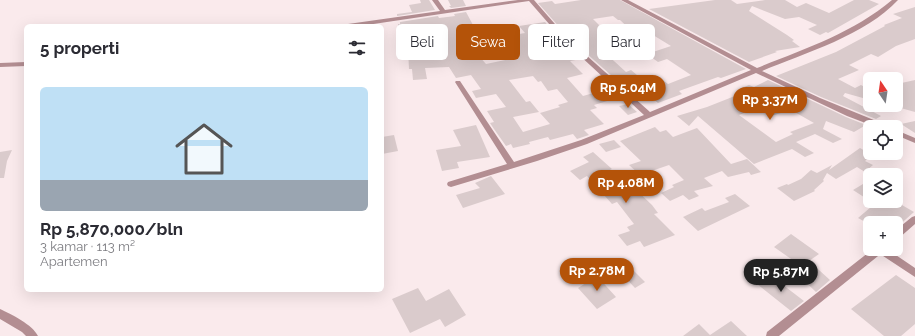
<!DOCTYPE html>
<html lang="id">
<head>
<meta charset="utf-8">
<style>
	body { margin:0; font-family:Raleway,sans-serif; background:#f2f2f3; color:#2b2b33; height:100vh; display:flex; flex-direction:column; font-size:15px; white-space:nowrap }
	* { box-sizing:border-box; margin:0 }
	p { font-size:13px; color:#7c7c81 }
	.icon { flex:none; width:22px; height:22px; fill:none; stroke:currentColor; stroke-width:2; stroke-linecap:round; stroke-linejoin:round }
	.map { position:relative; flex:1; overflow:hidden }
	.side { position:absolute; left:24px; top:24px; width:360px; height:268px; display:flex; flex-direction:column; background:#fff; border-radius:6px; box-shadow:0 4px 16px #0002 }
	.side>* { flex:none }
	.banner { position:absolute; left:396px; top:24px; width:380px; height:36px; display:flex; gap:8px }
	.needle { width:26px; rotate:347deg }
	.controls { position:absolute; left:863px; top:72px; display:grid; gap:8px }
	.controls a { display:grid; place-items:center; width:40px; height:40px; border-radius:6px; background:#fff; box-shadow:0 4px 16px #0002; font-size:20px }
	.price { position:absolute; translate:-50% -34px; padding:0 9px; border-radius:14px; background:#b45309; color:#fff; font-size:13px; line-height:26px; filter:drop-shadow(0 1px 2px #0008) }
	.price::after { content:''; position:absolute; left:50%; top:24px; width:12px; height:9px; margin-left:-6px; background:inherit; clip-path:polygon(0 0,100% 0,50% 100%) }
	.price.active { background:#222; color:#fff }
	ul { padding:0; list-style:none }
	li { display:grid; align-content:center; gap:8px; height:212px; padding:0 16px }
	li span { display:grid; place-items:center; height:124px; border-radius:6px; color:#555 }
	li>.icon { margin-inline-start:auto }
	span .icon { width:72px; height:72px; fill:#fffc; stroke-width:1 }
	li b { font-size:17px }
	h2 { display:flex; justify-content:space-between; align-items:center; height:48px; padding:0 16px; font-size:17px }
	.tag { padding:0 14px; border-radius:6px; background:#fff; box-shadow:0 4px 16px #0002; font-size:14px; line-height:36px }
	.tag.active { background:#b45309; color:#fff }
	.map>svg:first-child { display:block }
	.building { fill:#dacbcc; fill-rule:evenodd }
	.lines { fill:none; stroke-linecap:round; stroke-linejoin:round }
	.minor { fill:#b38e92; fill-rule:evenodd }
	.tertiary { fill:#b38e92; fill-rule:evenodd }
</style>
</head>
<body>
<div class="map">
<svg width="915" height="336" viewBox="0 0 915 336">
	<rect width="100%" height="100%" fill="#faeaec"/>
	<path class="building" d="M420,0H429L435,10L397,16V14L412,12L409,5L421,3Z
		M448,0H463L466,6L451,8L449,6H451Z
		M581,0H620L746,69L721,78L718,77L679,91L682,94L658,103L640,88L629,91L569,38L538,3L552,1L555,4ZM613,16L618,20H620L638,37L653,35L671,46L647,54L658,62L667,59L691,75L668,84L657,76L643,80L631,70L626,72L602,50L608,49L606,47L619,45L593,19Z
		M715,0H731L737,4L765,0H785L797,7L806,3L829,13L854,0H869L879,4L828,33L826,32L820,35L808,29L817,25L799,17L785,19L752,6L749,11L787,35L794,40L792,41L800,47L775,51L777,52L749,62L649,9Z
		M915,7V39L896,46L878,57L871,54L849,65L859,70L838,79L855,88L861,85L870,90V100L845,93L843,96L881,116L876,119L821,97L776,76L836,52L885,26L884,25L902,18L893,14Z
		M466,12L473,25H468L474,35L464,37L474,48H472L486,64L510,59L496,39L520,35L519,34L525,33L519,26L545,22L563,42L581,59L570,61L583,74L567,78L583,96L604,90L614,99L594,105L597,108L590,110L604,124L584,130L589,135L577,139L573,134L550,140L548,137L529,142L530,144L513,148L511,144L506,146L494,129L490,123L494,122L487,111L506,107L496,94L476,98L472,91L481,89L471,75L456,78L449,67L425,68L427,79L413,80L412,69H409L408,49H403L402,39L399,40L398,24H400V22L438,16L439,18L455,16L454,14ZM533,76L538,82L541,81L548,91L557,89L568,102L558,105L560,107L540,113L550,124L523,132L513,117L539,112L530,101L526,102L509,80Z
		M768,80L846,117L866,125L854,132L826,121L823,129L842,139L833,143L815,134L796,142L814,153L805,157L792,149L754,164L698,116L689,126L677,116L707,107L745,92L739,89L749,85L754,87ZM759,107L771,116L791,110L814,123L790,132L793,134L776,142L739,115Z
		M915,80V112L897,107V84Z
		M628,104L637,112L628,115L619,106Z
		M915,121V133L901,124Z
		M476,125L490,157L457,162L459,168L442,171L436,150L461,146L453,130Z
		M655,127L660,132L666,130L673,137L697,128L731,164L747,159L761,172L751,175L749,172L728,177L722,171L704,178L713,186L694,191L699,196L689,200L683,195L670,201L661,193L674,187L672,185L684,180L669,165L640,175L629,165L641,161L620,141Z
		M394,135L398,151L382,154V137Z
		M614,140L621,147L606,152L599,144Z
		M860,148L872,155L865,161L873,165L865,172L857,167L836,179L827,173L823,180L824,181L814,190L815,191L794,201L777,188L787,184L788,185L801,179L811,170L817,173L832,165L829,170Z
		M12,150L7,161L4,178H0V152Z
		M593,152L612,169L605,172L621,188L630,184L652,205L658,213L654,214L675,235L644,247L640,241L627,246L618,235L630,231L627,227L634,224L617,202L612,204L587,176L580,180L570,171L589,162L583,157Z
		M491,176L505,194L463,208L456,195L480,188L475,183Z
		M863,184L870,189V201L853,190Z
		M735,194L750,206L698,231L683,217L702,208L705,211L729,202L725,198Z
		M878,201H895L914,212L896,228V223H867L858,218Z
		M791,234L819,254L809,261L830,280L816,292L795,272L804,268L774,247Z
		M629,266L645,282L635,288L619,271Z
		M770,275L804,301L791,311L757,284Z
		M896,275L915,288V324L901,336H884L851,309Z
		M597,276L616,297L597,309L578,288Z
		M418,288L426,301L449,289L466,315L445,327L440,319L410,333L392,299Z
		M731,321L747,336H683L699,324L710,335Z"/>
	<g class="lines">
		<path class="minor" d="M432,0H438L445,10L518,0H534L568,39L650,112L751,70L621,0H628L757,68C804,49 853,33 892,0H898C866,35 805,53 762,71L820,98L886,125L887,127H876L847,116L756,73L587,144L537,161L451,187L448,186L447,184L448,182L507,164L455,82L456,81H460L514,162L581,140L644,115L564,41L529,1L360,26H345L348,24L440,11Z
			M26,62V66L0,67V63Z
			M896,130L915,138V143L896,135Z
			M875,249H887L915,268V277L877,252Z
			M0,309C11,314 33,325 38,336H26L22,332L0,319Z"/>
		<path class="tertiary" d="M915,216V224L899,238L896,239V230L912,217Z
			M873,249H885L883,252L779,336H766L767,332Z"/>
	</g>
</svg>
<div class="controls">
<a><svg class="needle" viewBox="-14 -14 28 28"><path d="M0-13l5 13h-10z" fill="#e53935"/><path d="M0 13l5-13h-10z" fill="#7c7c81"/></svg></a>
<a><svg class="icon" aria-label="locate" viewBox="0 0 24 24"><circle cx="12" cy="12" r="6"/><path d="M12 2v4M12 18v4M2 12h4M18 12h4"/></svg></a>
<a><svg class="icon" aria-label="layers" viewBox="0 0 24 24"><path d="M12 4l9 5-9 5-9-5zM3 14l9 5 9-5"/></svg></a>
<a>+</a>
</div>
<b class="price" style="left:628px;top:109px">Rp 5.04M</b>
<b class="price" style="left:770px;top:121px">Rp 3.37M</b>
<b class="price" style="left:626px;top:204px">Rp 4.08M</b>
<b class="price" style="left:597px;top:292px">Rp 2.78M</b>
<b class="price active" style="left:781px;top:293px">Rp 5.87M</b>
<div class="banner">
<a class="tag">Beli</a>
<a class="tag active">Sewa</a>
<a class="tag">Filter</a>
<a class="tag">Baru</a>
</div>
<section class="side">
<h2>5 properti<svg class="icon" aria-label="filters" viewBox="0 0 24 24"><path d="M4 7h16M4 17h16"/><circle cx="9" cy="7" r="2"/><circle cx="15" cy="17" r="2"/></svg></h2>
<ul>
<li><span style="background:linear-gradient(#bfe0f5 75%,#9aa5b1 0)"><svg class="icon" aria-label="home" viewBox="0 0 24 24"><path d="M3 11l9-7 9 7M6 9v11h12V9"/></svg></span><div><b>Rp 5,870,000/bln</b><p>3 kamar · 113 m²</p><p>Apartemen</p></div></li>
</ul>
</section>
</div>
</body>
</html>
